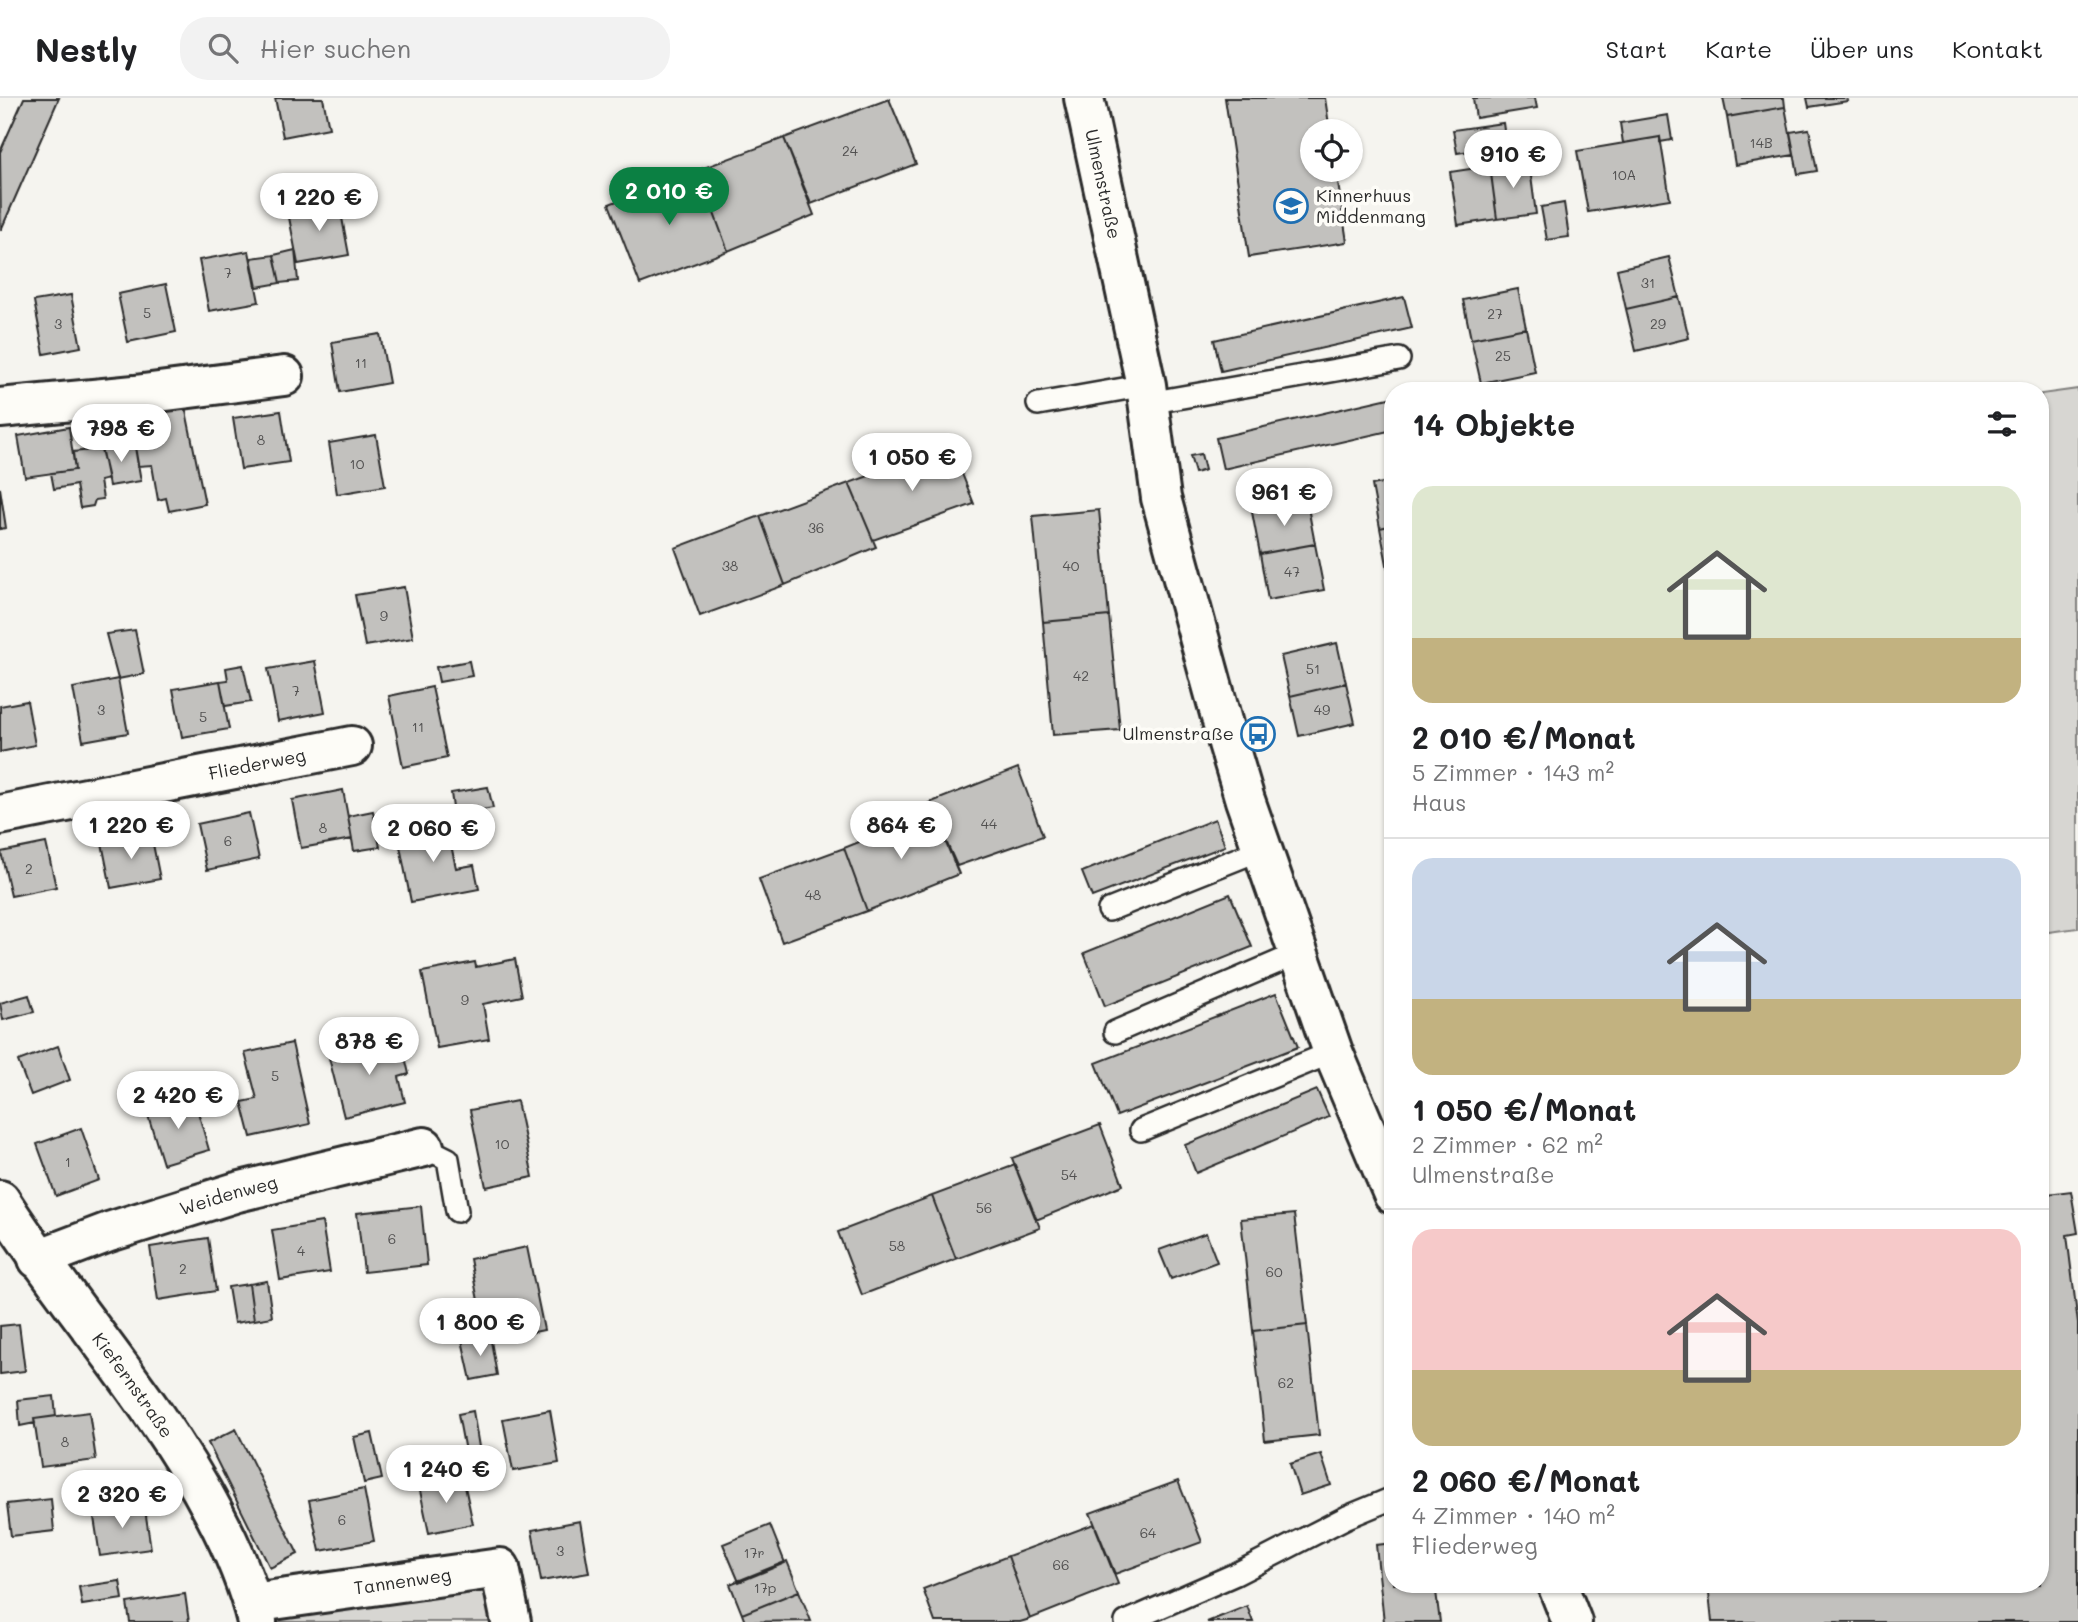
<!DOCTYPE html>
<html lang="de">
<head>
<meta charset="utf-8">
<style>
	body { margin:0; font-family:Mali,sans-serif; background:#f2f2f2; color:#202124; height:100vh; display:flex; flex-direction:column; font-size:26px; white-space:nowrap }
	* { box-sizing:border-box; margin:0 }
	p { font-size:23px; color:#757577 }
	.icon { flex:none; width:38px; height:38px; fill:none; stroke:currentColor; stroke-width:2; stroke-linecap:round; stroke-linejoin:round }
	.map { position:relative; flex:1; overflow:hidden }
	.panel { position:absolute; left:1384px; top:284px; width:665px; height:1211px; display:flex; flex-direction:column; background:#fff; border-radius:28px; box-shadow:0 2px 5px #0004 }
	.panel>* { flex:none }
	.tools { position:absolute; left:1300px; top:21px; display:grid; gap:14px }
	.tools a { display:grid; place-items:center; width:63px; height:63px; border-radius:50%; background:#fff; box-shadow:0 2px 5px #0004; font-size:35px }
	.price { position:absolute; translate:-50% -60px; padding:0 16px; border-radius:24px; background:#fff; color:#222; font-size:23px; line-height:46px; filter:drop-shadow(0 2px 4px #0008) }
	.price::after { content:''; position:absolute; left:50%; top:42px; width:21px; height:16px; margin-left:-10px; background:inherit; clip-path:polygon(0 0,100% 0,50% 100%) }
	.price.current { background:#0b8043; color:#fff }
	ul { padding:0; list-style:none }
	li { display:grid; align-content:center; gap:14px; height:371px; padding:0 28px }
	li+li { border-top:2px solid #e0e0e0 }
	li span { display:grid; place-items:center; height:217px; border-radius:21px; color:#555 }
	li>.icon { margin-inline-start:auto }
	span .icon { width:126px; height:126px; fill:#fffc; stroke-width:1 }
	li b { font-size:30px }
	h2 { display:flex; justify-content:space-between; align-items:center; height:84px; padding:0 28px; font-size:30px }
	header { display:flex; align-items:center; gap:42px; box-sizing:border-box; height:98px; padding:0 35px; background:#fff; border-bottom:2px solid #e0e0e0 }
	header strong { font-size:33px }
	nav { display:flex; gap:38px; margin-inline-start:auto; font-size:24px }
	.search { width:490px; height:63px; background:#f2f2f2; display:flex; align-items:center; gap:18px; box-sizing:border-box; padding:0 24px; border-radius:28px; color:#757577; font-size:26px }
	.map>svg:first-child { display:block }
	.green { fill:#d7d6d2; stroke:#81807e; stroke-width:2 }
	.building { fill:#c2c1be; stroke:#2b2b2b; stroke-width:2 }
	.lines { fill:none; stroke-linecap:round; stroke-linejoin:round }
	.service-casing { stroke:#2b2b2b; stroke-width:26 }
	.minor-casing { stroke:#2b2b2b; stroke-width:44 }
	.service { stroke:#fdfcf7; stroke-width:21 }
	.minor { stroke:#fdfcf7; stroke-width:38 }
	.labels { text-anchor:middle; stroke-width:7; stroke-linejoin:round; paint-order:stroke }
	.number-label { font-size:14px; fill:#515050 }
	.street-label { font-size:18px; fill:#2b2b2b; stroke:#fdfcf7 }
	.poi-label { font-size:18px; fill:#2b2b2b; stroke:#fdfcf7; text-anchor:start }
</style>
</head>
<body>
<header>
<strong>Nestly</strong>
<div class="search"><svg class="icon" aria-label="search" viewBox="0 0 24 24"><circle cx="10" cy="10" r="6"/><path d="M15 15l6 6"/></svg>Hier suchen</div>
<nav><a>Start</a><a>Karte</a><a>Über uns</a><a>Kontakt</a></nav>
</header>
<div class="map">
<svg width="2078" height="1524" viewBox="0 0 2078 1524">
	<rect width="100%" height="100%" fill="#f5f4ef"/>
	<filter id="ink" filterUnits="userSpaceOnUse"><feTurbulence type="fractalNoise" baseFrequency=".0143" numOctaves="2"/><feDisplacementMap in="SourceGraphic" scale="14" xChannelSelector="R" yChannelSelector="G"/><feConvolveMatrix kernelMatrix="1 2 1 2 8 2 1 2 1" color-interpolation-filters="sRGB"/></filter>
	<g filter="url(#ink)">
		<path class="green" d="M2078,291V830L2041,835V296Z
			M500,1470L511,1524H257Z"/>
		<path class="building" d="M24,0H59L1,132L0,54Z
			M275,0H323L329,30L283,39Z
			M1225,0H1325L1330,33H1312V72H1336L1347,144L1249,159Z
			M1473,0H1535L1537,10L1476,20Z
			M1723,0H1784L1785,9L1727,19Z
			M1807,0H1847L1848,3L1809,9Z
			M889,1L916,66L811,106L784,40Z
			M1785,9L1794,57L1735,67L1727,19Z
			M1668,17L1672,42L1660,44V39L1623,45L1620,25Z
			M1503,25L1506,47L1457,55L1453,32Z
			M1809,31L1817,73L1798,76L1790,34Z
			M1660,39L1670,101L1588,114L1577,53Z
			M784,40L814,117L728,153L698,72Z
			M1529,63L1536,116L1497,121L1490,68Z
			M1490,68L1497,121L1458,127L1450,74Z
			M698,72L728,153L640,186L609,106Z
			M339,104L349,157L298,166L288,114Z
			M1564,105L1569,139L1547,142L1541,109Z
			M295,152L298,183L280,185L274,157Z
			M249,153L259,204L209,213L199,162Z
			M274,157L280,185L257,189L251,160Z
			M1669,159L1679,199L1626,211L1617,171Z
			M166,186L176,234L128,244L118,196Z
			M1518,191L1526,230L1471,241L1463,202Z
			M71,197L81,249L44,256L34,203Z
			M1404,199L1412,230L1221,273L1214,242Z
			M1679,199L1689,240L1636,253L1626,211Z
			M1526,230L1535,274L1481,285L1471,241Z
			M380,236L389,285L340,294L332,244Z
			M1393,299V332L1223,371L1216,340Z
			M185,308L205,406L169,413L166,400L158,402L152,367L138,368L130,317Z
			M281,313L289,364L241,371L233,320Z
			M69,329L75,372L25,379L18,338Z
			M376,337L385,388L337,396L329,345Z
			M134,343L141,383L109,388L101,349Z
			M951,348L974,406L873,442L849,385Z
			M101,351L108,381L100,383L103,401L95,402L93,408L80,410L76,387L54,391L51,375L75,372L73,354Z
			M1201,356L1205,372L1195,375L1190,358Z
			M1393,383V427L1380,430L1372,387Z
			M849,385L876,449L785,487L760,418Z
			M0,390L6,430L0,431Z
			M1307,404L1315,446L1260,456L1252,414Z
			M1099,412L1109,518L1043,524L1033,418Z
			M760,418L785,487L700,518L675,450Z
			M1393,427V477H1389L1380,430Z
			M1315,446L1324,492L1268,502L1260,456Z
			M404,489L413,540L365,548L355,497Z
			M1109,518L1120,632L1053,637L1043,524Z
			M135,532L144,576L118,581L106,536Z
			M1337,545L1346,585L1290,598L1281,558Z
			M315,563L325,614L278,623L268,571Z
			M469,563L472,578L439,584L436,569Z
			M243,567L251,604L225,608L220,583L228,582L226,570Z
			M118,581L128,635L83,643L73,590Z
			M220,583L229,631L182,639L173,591Z
			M1346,585L1355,625L1299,638L1290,598Z
			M432,589L447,660L403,669L389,598Z
			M27,603L35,647L0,654V608Z
			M1018,670L1043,738L957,768L929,705Z
			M488,689L493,710L454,717L451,695Z
			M343,692L352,741L301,750L292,702Z
			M373,713L380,749L354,753L348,718Z
			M933,714L959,776L867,813L844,750Z
			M249,715L259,761L207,772L197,726Z
			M1215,721L1225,748L1092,799L1082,774Z
			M446,724L456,770L474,767L479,791L411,804L397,733Z
			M151,736L160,781L111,790L102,745Z
			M46,745L56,789L11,798L1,754Z
			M844,750L867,813L782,844L759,781Z
			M1230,796L1252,849L1105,908L1084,855Z
			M515,861L522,898L483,906L489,941L437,950L422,874L475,864L476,869Z
			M1276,895L1298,949L1117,1018L1096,965Z
			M29,897L34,914L3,922L0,905Z
			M389,941L390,949L402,946L409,976L399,979L405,1004L344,1019L328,956Z
			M292,945L310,1026L251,1039L242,1004L257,1001L245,955Z
			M58,948L70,982L31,997L18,963Z
			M1317,992L1329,1019L1196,1075L1185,1047Z
			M194,1000L209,1052L163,1066L147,1014Z
			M517,1003L533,1079L486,1089L470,1012Z
			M1100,1027L1123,1087L1036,1122L1012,1060Z
			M81,1030L99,1082L56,1098L37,1046Z
			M1015,1067L1040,1130L956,1161L932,1098Z
			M2071,1093L2078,1135L2067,1137L2078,1226V1524H1712L1708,1486H2040V1097Z
			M932,1098L956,1161L862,1197L838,1134Z
			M421,1108L427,1167L364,1174L357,1115Z
			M1294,1116L1307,1227L1253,1233L1241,1121Z
			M322,1124L330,1174L280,1182L272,1132Z
			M1206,1135L1217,1164L1171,1181L1159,1152Z
			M208,1140L216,1193L158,1202L150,1149Z
			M527,1149L544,1232L486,1244L470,1161Z
			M267,1183L272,1219L254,1222L249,1186Z
			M249,1186L254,1222L234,1225L228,1189Z
			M19,1226L25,1273L0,1276V1228Z
			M1307,1227L1319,1337L1265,1343L1253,1233Z
			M485,1238L486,1244L491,1243L497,1277L471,1282L462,1242Z
			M54,1298L56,1318L34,1321L35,1325L20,1328L18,1302Z
			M550,1312L559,1365L513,1373L503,1321Z
			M473,1313L481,1361L467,1364L458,1316Z
			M89,1314L96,1362L41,1369L34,1321Z
			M236,1331L298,1456L270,1470L208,1345Z
			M372,1335L382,1381L364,1385L354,1339Z
			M1321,1356L1331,1387L1300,1397L1290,1366Z
			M463,1379L473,1426L429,1435L419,1388Z
			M1178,1383L1202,1444L1115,1476L1090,1415Z
			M364,1391L374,1443L320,1453L309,1402Z
			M51,1401L54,1433L11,1438L7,1406Z
			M144,1405L151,1451L100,1458L93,1413Z
			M580,1423L589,1475L541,1483L532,1432Z
			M1094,1426L1118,1486L1030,1521L1008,1458Z
			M770,1427L785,1465L739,1484L723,1446Z
			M1393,1445V1486H1435L1440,1524H1384L1376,1447Z
			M1008,1458L1030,1521L1020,1524H935L923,1491Z
			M787,1463L799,1493L742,1516L730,1486Z
			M120,1483L123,1501L82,1507L79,1489Z
			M1675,1486H1704L1675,1491Z
			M799,1493L811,1523L745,1524L742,1516Z
			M185,1496L189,1524H130L127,1505Z
			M1247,1508L1253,1524H1207Z"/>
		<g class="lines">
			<g class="service-casing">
				<path id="service" d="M1148,305L1399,261
					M1038,306L1146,287
					M1109,812L1262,751
					M1115,934L1299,855
					M1141,1032L1333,954
					M424,1049L448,1061L457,1113
					M1126,1524L1236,1476L1347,1419L1393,1400"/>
			</g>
			<g class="minor-casing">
				<g id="minor">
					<path id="s1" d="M1084,0L1146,287L1161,400L1228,645L1245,702L1333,954L1393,1096"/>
					<path d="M0,310L135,297L284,278"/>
					<path id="s2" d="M0,717L352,648"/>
					<path id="s3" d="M0,1102C68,1209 155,1302 214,1415C232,1449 248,1486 257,1524"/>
					<path id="s4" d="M38,1161L109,1134L237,1094L424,1049"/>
					<path d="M1557,1486L1572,1524"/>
					<path id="s5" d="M252,1505L500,1470L511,1524"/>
				</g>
			</g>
			<use href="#service" class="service"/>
			<use href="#minor" class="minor"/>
		</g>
	</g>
	<defs>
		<g id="school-ring" transform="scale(1.75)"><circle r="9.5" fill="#fdfcf7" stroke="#1f6fb2" stroke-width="1.5"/><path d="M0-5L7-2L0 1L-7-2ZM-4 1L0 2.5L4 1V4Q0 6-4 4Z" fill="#1f6fb2"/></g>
		<g id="bus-ring" transform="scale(1.75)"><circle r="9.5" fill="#fdfcf7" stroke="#1f6fb2" stroke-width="1.5"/><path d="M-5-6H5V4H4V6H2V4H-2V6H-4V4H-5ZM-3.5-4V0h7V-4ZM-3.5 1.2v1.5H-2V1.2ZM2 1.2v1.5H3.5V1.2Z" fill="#1f6fb2"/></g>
	</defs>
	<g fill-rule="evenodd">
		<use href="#school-ring" x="1291" y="108"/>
		<use href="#bus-ring" x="1258" y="636"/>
	</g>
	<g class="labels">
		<g class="number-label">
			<text x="1761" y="50">14B</text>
			<text x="850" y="58">24</text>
			<text x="1624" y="82">10A</text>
			<text x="228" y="180">7</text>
			<text x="1648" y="190">31</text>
			<text x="147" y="220">5</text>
			<text x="1495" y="221">27</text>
			<text x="58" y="231">3</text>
			<text x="1658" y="231">29</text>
			<text x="1503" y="263">25</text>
			<text x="361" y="270">11</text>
			<text x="261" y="347">8</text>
			<text x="357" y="371">10</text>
			<text x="816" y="435">36</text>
			<text x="730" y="473">38</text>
			<text x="1071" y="473">40</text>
			<text x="1292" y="479">47</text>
			<text x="384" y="523">9</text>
			<text x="1313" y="576">51</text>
			<text x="1081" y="583">42</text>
			<text x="296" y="598">7</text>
			<text x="101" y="617">3</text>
			<text x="1322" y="617">49</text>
			<text x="203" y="624">5</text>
			<text x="418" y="634">11</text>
			<text x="989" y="731">44</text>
			<text x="323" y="735">8</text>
			<text x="228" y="748">6</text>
			<text x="29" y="776">2</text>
			<text x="813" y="802">48</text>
			<text x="465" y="907">9</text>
			<text x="275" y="983">5</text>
			<text x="502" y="1051">10</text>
			<text x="68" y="1069">1</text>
			<text x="1069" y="1082">54</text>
			<text x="984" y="1115">56</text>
			<text x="392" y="1146">6</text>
			<text x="897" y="1153">58</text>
			<text x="301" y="1158">4</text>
			<text x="183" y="1176">2</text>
			<text x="1274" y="1179">60</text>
			<text x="1286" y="1290">62</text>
			<text x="65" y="1349">8</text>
			<text x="342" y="1427">6</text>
			<text x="1148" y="1440">64</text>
			<text x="560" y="1458">3</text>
			<text x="754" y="1460">17r</text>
			<text x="1061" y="1472">66</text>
			<text x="765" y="1495">17p</text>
		</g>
		<g class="street-label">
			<text dy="6" stroke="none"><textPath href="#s1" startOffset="88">Ulmenstraße</textPath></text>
			<text dy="6" stroke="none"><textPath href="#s2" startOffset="262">Fliederweg</textPath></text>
			<text dy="6" stroke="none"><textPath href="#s4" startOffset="201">Weidenweg</textPath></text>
			<text dy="6" stroke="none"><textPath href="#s3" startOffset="228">Kiefernstraße</textPath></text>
			<text dy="6" stroke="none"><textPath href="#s5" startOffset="152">Tannenweg</textPath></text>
		</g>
		<g class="poi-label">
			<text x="1316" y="104">Kinnerhuus<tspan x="1316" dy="21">Middenmang</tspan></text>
			<text x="1234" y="642" text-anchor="end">Ulmenstraße</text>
		</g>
	</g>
</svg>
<div class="tools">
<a><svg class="icon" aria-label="locate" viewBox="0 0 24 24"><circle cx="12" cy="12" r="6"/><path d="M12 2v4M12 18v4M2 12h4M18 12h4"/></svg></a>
</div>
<b class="price" style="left:1513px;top:92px">910 €</b>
<b class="price current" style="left:669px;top:129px">2 010 €</b>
<b class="price" style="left:319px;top:135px">1 220 €</b>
<b class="price" style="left:121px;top:366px">798 €</b>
<b class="price" style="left:912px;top:395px">1 050 €</b>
<b class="price" style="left:1284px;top:430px">961 €</b>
<b class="price" style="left:131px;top:763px">1 220 €</b>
<b class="price" style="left:901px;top:763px">864 €</b>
<b class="price" style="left:433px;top:766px">2 060 €</b>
<b class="price" style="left:369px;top:979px">878 €</b>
<b class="price" style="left:178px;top:1033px">2 420 €</b>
<b class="price" style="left:480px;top:1260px">1 800 €</b>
<b class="price" style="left:446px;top:1407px">1 240 €</b>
<b class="price" style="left:122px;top:1432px">2 320 €</b>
<section class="panel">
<h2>14 Objekte<svg class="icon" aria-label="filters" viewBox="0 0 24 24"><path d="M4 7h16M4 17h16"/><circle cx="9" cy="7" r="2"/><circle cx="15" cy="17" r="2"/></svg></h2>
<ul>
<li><span style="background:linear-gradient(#dfe7d0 70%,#c2b280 0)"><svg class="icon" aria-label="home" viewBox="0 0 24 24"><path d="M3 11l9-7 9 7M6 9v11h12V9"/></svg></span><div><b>2 010 €/Monat</b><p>5 Zimmer · 143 m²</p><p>Haus</p></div></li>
<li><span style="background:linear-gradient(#c9d6e8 65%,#c2b280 0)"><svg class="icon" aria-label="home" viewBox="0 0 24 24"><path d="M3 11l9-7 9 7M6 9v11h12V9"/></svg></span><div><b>1 050 €/Monat</b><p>2 Zimmer · 62 m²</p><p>Ulmenstraße</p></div></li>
<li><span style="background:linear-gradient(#f6c9c9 65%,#c2b280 0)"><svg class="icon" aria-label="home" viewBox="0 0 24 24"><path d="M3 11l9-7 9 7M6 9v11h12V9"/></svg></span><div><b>2 060 €/Monat</b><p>4 Zimmer · 140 m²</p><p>Fliederweg</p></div></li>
</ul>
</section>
</div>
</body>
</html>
